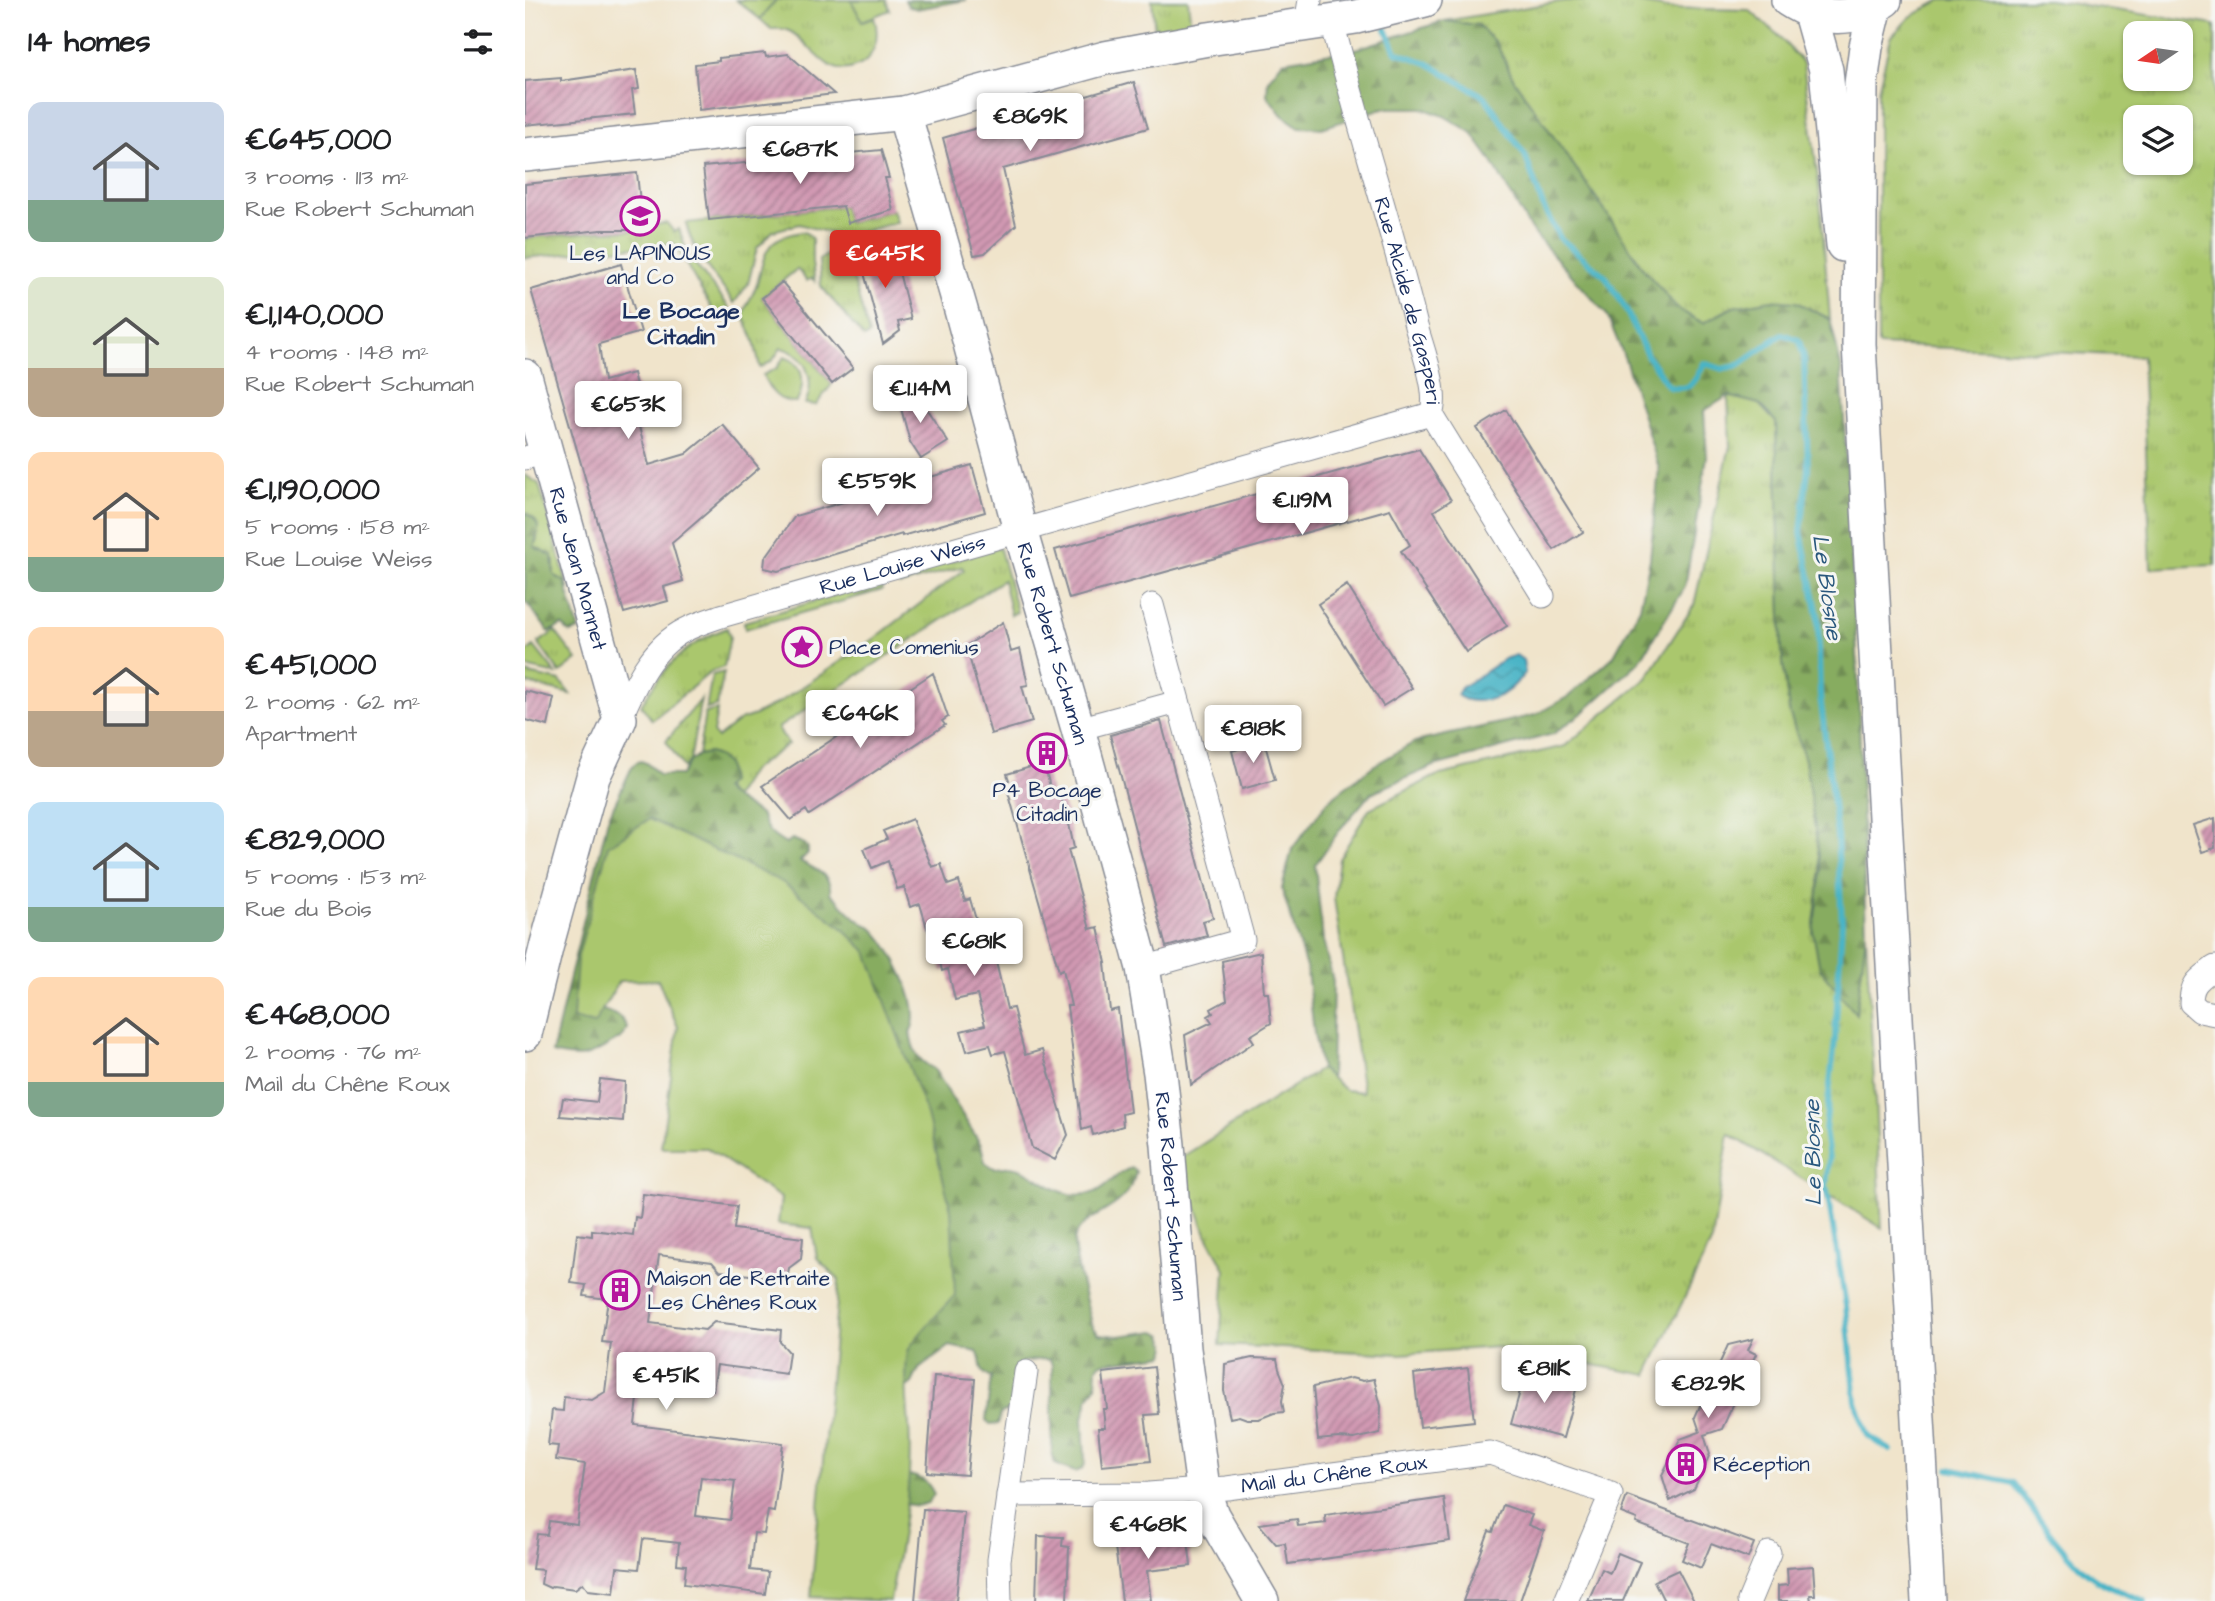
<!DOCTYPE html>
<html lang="en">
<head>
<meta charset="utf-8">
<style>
	body { margin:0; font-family:"Architects Daughter",sans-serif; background:#f2f2f2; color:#202124; height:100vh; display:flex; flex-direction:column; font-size:26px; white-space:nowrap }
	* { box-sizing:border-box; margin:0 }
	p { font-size:23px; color:#757577 }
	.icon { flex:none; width:38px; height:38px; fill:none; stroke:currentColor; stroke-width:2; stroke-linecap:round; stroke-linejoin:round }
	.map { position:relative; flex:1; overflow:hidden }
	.panel { display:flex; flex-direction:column; background:#fff; width:525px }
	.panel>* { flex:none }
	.needle { width:46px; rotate:257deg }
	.controls { position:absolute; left:1598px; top:21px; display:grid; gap:14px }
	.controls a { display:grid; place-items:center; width:70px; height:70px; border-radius:14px; background:#fff; box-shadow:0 2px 5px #0004; font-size:35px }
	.price { position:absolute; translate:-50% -60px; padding:0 16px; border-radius:7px; background:#fff; color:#222; font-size:23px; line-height:46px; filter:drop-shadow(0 2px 4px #0008) }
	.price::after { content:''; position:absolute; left:50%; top:42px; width:21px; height:16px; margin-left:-10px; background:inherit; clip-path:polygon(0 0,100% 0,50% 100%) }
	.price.current { background:#d93025; color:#fff }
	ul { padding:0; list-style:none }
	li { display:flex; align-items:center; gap:21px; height:175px; padding:0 28px }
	li span { display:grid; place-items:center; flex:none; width:196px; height:140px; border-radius:14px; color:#555 }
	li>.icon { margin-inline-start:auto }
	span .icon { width:84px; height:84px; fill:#fffc; stroke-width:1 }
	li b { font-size:30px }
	h2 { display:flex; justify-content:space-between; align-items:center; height:84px; padding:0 28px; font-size:30px }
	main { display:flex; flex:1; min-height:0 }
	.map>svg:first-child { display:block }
	.grass { fill:url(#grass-tufts); stroke:#627b66; stroke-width:2; fill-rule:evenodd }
	.forest { fill:url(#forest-firs); stroke:#516e5f; stroke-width:2 }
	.green { fill:#aac76d; stroke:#627b66; stroke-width:2 }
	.water { fill:url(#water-waves); stroke:#327292; stroke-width:2 }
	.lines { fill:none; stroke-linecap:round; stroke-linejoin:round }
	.stream { stroke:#49b4c6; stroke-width:6 }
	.building { fill:url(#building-hatch); fill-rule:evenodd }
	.street-casing { stroke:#868a94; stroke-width:25 }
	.secondary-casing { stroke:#868a94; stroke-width:36 }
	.street { stroke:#fff; stroke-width:23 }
	.secondary { stroke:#fff; stroke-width:33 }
	.labels { text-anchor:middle; stroke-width:6; stroke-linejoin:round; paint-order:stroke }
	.poi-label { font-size:21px; fill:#1b2f5e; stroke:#f6f6f2; text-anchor:start }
	.street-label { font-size:21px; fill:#1b2f5e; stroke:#f6f6f2 }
	.neighbourhood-label { font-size:23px; font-weight:bold; fill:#1b2f5e; stroke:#f6f6f2 }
	.water-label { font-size:23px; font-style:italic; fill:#29577d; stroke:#f6f6f2 }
</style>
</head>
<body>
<main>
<section class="panel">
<h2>14 homes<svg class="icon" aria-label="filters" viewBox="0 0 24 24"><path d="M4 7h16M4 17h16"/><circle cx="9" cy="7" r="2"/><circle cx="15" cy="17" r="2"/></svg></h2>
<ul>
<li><span style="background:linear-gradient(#c9d6e8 70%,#7fa58c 0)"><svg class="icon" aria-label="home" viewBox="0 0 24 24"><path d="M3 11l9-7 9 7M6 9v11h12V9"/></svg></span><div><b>€645,000</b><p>3 rooms · 113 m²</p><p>Rue Robert Schuman</p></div></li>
<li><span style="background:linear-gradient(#dfe7d0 65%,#b9a48a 0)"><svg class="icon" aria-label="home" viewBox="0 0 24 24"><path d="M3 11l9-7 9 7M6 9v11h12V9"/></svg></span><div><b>€1,140,000</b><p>4 rooms · 148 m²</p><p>Rue Robert Schuman</p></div></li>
<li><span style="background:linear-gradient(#ffd9b3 75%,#7fa58c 0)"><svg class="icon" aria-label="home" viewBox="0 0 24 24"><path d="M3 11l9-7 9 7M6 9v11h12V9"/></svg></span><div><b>€1,190,000</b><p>5 rooms · 158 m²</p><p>Rue Louise Weiss</p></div></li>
<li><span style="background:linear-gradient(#ffd9b3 60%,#b9a48a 0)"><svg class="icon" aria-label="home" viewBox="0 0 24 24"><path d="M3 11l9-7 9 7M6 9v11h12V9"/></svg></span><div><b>€451,000</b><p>2 rooms · 62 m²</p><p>Apartment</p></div></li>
<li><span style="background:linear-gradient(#bfe0f5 75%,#7fa58c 0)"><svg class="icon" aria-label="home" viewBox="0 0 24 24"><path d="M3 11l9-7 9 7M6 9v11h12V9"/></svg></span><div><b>€829,000</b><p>5 rooms · 153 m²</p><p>Rue du Bois</p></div></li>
<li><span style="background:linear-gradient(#ffd9b3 75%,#7fa58c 0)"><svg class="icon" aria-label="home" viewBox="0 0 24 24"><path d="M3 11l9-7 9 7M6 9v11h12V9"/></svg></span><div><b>€468,000</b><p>2 rooms · 76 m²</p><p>Mail du Chêne Roux</p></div></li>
</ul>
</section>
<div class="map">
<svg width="1690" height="1601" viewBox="0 0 1690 1601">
	<defs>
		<pattern id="grass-tufts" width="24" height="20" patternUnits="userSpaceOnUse" patternTransform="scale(1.75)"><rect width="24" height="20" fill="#aac76d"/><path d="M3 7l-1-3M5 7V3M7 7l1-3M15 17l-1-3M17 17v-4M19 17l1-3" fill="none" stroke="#92ab61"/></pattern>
		<pattern id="forest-firs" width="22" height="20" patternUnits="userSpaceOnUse" patternTransform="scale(1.75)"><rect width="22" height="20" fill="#87ac60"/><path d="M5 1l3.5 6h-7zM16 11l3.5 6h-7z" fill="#6e8c52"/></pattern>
		<pattern id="water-waves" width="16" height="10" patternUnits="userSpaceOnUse" patternTransform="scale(1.75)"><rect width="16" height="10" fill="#49b4c6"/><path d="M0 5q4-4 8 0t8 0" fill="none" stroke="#3c93a4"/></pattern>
		<pattern id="building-hatch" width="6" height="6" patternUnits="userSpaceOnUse" patternTransform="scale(1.75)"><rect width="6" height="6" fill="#d199b2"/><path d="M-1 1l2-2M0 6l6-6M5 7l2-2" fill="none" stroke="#a97d94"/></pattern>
	</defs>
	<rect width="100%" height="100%" fill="#f6f6f2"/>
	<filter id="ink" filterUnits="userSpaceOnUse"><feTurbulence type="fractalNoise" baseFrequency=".0143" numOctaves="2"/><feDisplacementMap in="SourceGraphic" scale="14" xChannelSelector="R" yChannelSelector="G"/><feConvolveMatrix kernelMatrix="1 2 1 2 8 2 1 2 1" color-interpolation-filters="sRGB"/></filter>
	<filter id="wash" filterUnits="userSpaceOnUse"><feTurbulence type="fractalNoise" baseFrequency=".00686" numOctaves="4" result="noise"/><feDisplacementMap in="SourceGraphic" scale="28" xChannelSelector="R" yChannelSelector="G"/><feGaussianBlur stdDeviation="1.57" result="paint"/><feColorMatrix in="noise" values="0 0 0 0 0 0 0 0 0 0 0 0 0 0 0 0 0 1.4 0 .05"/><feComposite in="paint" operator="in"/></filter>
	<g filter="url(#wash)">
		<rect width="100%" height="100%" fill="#f0e4cb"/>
		<path class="grass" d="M251,0H326L337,21L349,17C353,29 353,42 346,54C343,60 337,65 330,67C300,80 284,38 262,30C258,28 250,29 246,29L235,19Z
			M627,0H663L666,27L630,33Z
			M1416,0H1524L1690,25V565L1626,568L1617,356L1353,345V91L1366,37L1385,17ZM1610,33H1656V79H1610ZM1610,117H1656V163H1610Z
			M1039,1H1102L1143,8L1224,10L1253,35L1278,63L1294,186L1305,319L1271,302L1208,307L1178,323L1154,310L1119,270L1070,196L989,80L971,43L953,25L919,21Z
			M318,206L323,223L368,210L372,222L319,237L274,224L248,231L232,248L223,284L209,303C191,277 168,255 161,223Z
			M142,223L149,232L154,229L163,255L204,307C206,314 200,319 194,321L149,243L0,258V238L76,231L124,230V226Z
			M278,232L283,234L287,239V263L290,281L286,278L282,281L272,269L237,298L307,384L291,405L280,404C291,381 282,354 256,348L248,360L235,368L229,341L218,315C221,305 228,295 232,284C241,253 238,237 278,232Z
			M365,233L367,238L381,234L383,241L334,254L330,242Z
			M318,245H322L330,273L327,274L344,335L339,338L296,286L294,260Z
			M1203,396L1234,404L1251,422L1257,654L1264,711L1280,760L1296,870L1288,932L1331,1012L1341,935L1357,1228L1204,1134L1187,1241L1122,1375L972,1347L876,1354L695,1345L700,1269L681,1234L654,1159L796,1069L820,1090L838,1092L809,898L814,859L844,809L911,776L1040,746L1122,678L1169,605L1205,446Z
			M0,475L14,484L43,587L29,575V560L17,550L9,547L12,539L2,513H0Z
			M472,548L475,549L492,612L486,615L478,580L253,728L263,744L226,771L209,798C195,789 195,772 192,756L184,753L173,755L180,713L192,710L188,733L192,738L215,720L230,715L255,702L349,639L439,570L437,567L375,585L372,577Z
			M355,582L357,590L220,629L219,622Z
			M202,628L205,637L199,667L187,671L127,720L116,705C138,668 160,643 202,628Z
			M30,631L52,660L35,673L13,643Z
			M9,646L31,674L0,667V653Z
			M199,672L192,706L181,709L187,675Z
			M0,673L35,681L45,694L0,683Z
			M176,699L165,761L159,768L141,741Z"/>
		<path class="forest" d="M380,0H441L392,9L383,6Z
			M919,21L953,25L971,43L989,80L1070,196L1119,270L1154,310L1178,323L1208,307L1246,300L1271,302L1305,319L1316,366L1332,653L1341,935L1331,1014L1295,969L1288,932L1296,870L1280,760L1264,711L1257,654L1251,422L1234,404L1203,396L1179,411L1182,457L1160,587L1114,662L1060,711L1028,734L909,766L846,793L816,828L790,865L798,940L808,981L806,1078L796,1069L789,1033L782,971L757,889L767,849L803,801L848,766L890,742L1010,715L1044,696L1088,657L1115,608L1125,559L1134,468L1100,359L1082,315L1006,230L966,160L946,132L919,116L897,108H858L797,128L774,127L757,115L742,95L743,80L758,61L831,49Z
			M0,513C19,521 13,532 9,547L27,555L29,575L40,582L54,630L45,633L37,625L24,632L0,601Z
			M184,753L192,756L202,764L205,782L198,789L203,794L237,816C241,831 247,836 261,844L267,839L280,844L283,848V853L275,861C288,868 308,875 305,893C316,902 326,916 338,923C344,927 341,923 347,928C367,946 400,1008 385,1032C388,1051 392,1060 409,1069L456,1145L460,1162L469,1168C474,1168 480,1166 485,1167C513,1169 529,1203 567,1193C583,1189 592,1170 608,1168L611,1172C601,1215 560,1210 550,1237C545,1248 564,1311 568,1327L574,1334L594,1336L631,1331L638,1335L642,1346L640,1355L576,1363L572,1367L571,1386L564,1397L558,1418L560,1463L558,1469L550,1472L530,1464L527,1454V1365L525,1360L519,1359L497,1362L485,1410L476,1413L473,1424L465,1425L461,1420L466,1377C451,1372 459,1363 452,1352L425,1346L394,1369L387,1383L370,1396L379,1474C395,1477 402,1479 409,1494L403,1503L392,1506L370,1502L368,1355L108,934L70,1006C83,1014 96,1012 102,1028C99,1037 94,1039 87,1043C63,1058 54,1060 27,1053L83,818L106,769C115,752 126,767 134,775H156L165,761L173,755Z"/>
		<path class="green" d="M211,0H251L235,19Z
			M326,0H361L365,10L337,21Z
			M259,357C281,364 280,385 272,402C253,403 245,391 238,375L252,368Z
			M124,819L257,882L315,926L342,952L402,1115L426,1210L430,1295C419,1308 391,1335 384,1349C379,1359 382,1400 383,1413C390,1476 376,1539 365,1601L286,1597L314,1280L292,1258L287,1228L253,1224L256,1198L182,1148H136L153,1027L133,980L94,981L69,1024L48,1019L52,959L83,846Z"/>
		<path class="water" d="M991,655L998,660L1000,673C995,679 990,685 984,690C972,700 945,706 932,695L936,688L979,659Z"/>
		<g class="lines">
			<path class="stream" d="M861,29L871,52L902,63L960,97L1000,155L1019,209L1035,238L1081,277L1100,308L1122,355L1144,387C1168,391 1169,383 1179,363L1197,369L1212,366L1257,334L1274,340L1279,358L1283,468L1276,532L1293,615L1295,695L1312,836L1317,921L1310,1039L1300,1130L1304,1159L1301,1185L1321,1306L1331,1402L1343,1436L1365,1450
				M1424,1469L1488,1483C1511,1513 1532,1547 1561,1572C1578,1586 1600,1593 1620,1601"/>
		</g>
		<g id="blocks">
			<path class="building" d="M240,53L241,57L263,54L309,94L174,110L170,64L194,61V58Z
				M111,70L114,89L107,90L110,114L0,125V81L36,78V81Z
				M609,82L623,128L478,169L491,225L460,253L449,255L418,138Z
				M356,150L364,178H360L368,210L323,223L318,206L184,220L178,167Z
				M112,173L115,202L119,201L125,230H76L0,238V184Z
				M367,245L386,319L373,322L375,331L358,344L334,254Z
				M96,264L116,332L74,344L79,381L108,373L120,421L113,423L124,465L161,454L197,424L234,468L147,543L158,581L139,587L143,601L99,613L6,290Z
				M257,282L328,368L307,384L237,298Z
				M388,388L423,442L396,459L385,442L373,397Z
				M981,410L1058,532L1029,550L952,428Z
				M894,449L926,500L909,511L982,626L941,652L876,551L885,545L865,509L544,599L530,550Z
				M447,465L460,512L377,536V534L253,571L239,568L240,558L270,516Z
				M822,585L887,688L858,706L793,604Z
				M478,622L486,652L495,649L503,685L497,686L507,722L466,734L441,646Z
				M408,673L423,717L417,721L420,725L284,815L281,810L266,820L237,786Z
				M0,691L29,698L23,726L0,720Z
				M636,721L688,918L678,921L682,936L641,947L585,735Z
				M739,741L750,780L717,789L707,751Z
				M519,763L527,795L535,793L543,819L549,848L543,850L565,929L573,927L581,963H580L585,1011L593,1009L605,1112L597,1114L598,1126L568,1135L566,1127L557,1130L542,1006H546L538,969L534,971L480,781L484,780L482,774Z
				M1690,818V848L1677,852L1668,825Z
				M387,819L407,867L416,864L423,885L434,881L440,901L445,899L454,930L458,929L463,950L468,949L482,1009L488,1008L500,1055L517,1050L543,1135L530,1160L507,1148L480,1051L468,1054L465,1045L442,1051L436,1031L460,1025L452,995L430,1000L423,969L417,971L408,933L404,934L395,904L385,907L379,887L372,889L363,861L347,868L339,849L362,839L358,831Z
				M736,952L739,993H743L746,1023L725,1036L729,1042L666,1085L660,1035L687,1022L683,1016L688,1013L686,1009L702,1000L697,961Z
				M75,1079L100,1082L98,1121L35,1116L38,1098L72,1102Z
				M118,1194L212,1206L209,1229L278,1238L276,1259L264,1268L262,1280L195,1271L187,1262L134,1255L125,1323L180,1330L189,1322L256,1330L255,1342L264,1352L261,1374L192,1365L188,1390L115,1381L110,1425L258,1443L249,1512L243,1511L239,1534L229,1533L225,1570L243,1572L240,1594L159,1584L161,1565L152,1564L154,1543L118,1539L114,1569L92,1567L89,1593L63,1590L58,1583L50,1589L28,1586L25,1588L16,1584L18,1570L7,1569L12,1534L22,1535L24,1521L52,1525L60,1464L31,1460L33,1446L23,1445L27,1410L38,1411L39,1397L67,1400L80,1392L86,1343L77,1342L83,1299L59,1296L61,1285L46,1283L52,1234L67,1236V1230L108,1235L110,1217L115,1218ZM176,1477L210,1481L205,1520L171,1516Z
				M1228,1339L1223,1350L1231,1354L1197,1429L1179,1435L1185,1454L1169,1489L1145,1501L1137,1475L1155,1439L1175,1432L1170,1417L1203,1345Z
				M727,1358L752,1359L754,1369L760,1384L757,1401L759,1412L749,1413L734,1419H722L714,1416L705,1418L699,1391L700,1364Z
				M629,1367L634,1414L620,1415L626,1461L577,1466L573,1428H580L578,1409H582L578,1373Z
				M943,1368L949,1421L895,1427L889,1374Z
				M1000,1373L1052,1386L1038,1438L986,1424Z
				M409,1376L450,1379L442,1475L402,1472Z
				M826,1378L838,1381L849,1379L856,1406L855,1433L829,1439L813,1438L793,1440L788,1387Z
				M1102,1496L1229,1543L1223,1558L1186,1544L1176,1568L1157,1560L1164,1543L1111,1523L1112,1519L1096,1513Z
				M919,1498L925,1541L763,1564L760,1543L751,1544L734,1524L772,1519L773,1526L801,1523L800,1515Z
				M978,1505L1007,1515L1003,1525L1019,1531L995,1601H938L964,1531L968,1532Z
				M398,1509L439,1512L431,1601H390Z
				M662,1532L666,1566L622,1571L626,1601H597L589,1539Z
				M513,1536L538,1537L537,1546L544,1547L542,1601H511Z
				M1093,1553L1115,1562L1098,1601H1063L1077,1569L1085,1573Z
				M1288,1566L1290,1595H1285L1286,1601H1253V1586L1263,1585L1262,1568Z
				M1153,1570L1169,1601H1139L1129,1581Z"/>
		</g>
	</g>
	<g filter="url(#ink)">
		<use href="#blocks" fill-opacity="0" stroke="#868a94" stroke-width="2"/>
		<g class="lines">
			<g class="street-casing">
				<g id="street">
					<path id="s1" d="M807,21C832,124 866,224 891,326C897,348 915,394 906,414L1018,596"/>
					<path d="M781,24L785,0"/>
					<path d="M0,458L22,452"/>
					<path id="s2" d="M95,719C109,686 126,647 160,630C171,624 184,620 196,616L906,414"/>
					<path d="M553,729L653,702"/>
					<path d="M1690,967C1675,979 1666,982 1666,1003L1675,1011L1690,1014"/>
					<path d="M618,968L718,940L627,605"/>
					<path id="s3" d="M483,1495L624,1494L702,1488L965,1453L1086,1494L1041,1601"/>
					<path d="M475,1601L474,1560L501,1372"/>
					<path d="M1224,1601L1244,1553"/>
				</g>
			</g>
			<g class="secondary-casing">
				<g id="secondary">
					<path d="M1263,0C1295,21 1328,23 1360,0"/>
					<path d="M1351,6L1341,47L1336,84L1334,344L1403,1601"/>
					<path d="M1285,13L1301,70L1318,245"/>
					<path id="s4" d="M379,113L436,310L495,530L553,729L618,968L635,1073L643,1145L659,1349L678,1488L687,1515L737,1601"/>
					<path d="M0,155L379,113L580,58L683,39L831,17L900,0"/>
					<path id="s5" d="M0,376L95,719L68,777L22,944L0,1034"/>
				</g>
			</g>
			<use href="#street" class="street"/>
			<use href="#secondary" class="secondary"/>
		</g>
	</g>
	<defs>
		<g id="school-ring" transform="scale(2.0125)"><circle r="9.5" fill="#f6f6f2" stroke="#b5179e" stroke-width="1.5"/><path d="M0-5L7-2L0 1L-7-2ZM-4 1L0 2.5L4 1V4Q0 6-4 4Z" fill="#b5179e"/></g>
		<g id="sight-ring" transform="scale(2.0125)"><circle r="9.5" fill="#f6f6f2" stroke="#b5179e" stroke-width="1.5"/><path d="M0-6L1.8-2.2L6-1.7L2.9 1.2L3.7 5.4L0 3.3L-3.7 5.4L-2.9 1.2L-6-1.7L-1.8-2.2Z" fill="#b5179e"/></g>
		<g id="building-ring" transform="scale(2.0125)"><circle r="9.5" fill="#f6f6f2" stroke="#b5179e" stroke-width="1.5"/><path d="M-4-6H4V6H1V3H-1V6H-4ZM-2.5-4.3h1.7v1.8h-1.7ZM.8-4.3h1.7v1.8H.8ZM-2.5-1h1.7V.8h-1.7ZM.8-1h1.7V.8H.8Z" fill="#b5179e"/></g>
	</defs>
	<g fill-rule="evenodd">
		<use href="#school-ring" x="115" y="216"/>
		<use href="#sight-ring" x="277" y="647"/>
		<use href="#building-ring" x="522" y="753"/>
		<use href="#building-ring" x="95" y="1290"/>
		<use href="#building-ring" x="1161" y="1464"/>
	</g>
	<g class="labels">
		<g class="poi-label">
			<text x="115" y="260" text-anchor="middle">Les LAPINOUS<tspan x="115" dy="24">and Co</tspan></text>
			<text x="304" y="654">Place Comenius</text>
			<text x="522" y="797" text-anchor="middle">P4 Bocage<tspan x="522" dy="24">Citadin</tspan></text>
			<text x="122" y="1285">Maison de Retraite<tspan x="122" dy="24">Les Chênes Roux</tspan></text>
			<text x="1188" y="1471">Réception</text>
		</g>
		<g class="street-label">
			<text dy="7" stroke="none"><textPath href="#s1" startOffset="290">Rue Alcide de Gasperi</textPath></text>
			<text dy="7" stroke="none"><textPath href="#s2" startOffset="340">Rue Louise Weiss</textPath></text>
			<text dy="7" stroke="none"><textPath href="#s5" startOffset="200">Rue Jean Monnet</textPath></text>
			<text dy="7" stroke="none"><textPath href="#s4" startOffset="551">Rue Robert Schuman</textPath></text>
			<text dy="7" stroke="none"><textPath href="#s4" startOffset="1118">Rue Robert Schuman</textPath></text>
			<text dy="7" stroke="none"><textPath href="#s3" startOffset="327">Mail du Chêne Roux</textPath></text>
		</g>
		<g class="neighbourhood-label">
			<text x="156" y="318">Le Bocage<tspan x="156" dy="26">Citadin</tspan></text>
		</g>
		<g class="water-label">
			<text transform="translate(1303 587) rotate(82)" y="8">Le Blosne</text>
			<text transform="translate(1287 1153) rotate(-91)" y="8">Le Blosne</text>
		</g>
	</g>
</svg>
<div class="controls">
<a><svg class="needle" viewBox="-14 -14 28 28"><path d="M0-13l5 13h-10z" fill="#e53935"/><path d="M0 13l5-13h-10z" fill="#757577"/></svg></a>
<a><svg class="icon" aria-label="layers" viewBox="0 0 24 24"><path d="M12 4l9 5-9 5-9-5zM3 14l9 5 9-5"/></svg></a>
</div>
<b class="price" style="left:505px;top:153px">€869K</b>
<b class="price" style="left:275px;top:186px">€687K</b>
<b class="price current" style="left:360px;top:290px">€645K</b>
<b class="price" style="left:395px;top:425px">€1.14M</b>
<b class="price" style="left:103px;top:441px">€653K</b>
<b class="price" style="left:352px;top:518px">€559K</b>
<b class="price" style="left:777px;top:537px">€1.19M</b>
<b class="price" style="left:335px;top:750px">€646K</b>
<b class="price" style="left:728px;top:765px">€818K</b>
<b class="price" style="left:449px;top:978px">€681K</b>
<b class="price" style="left:1019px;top:1405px">€811K</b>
<b class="price" style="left:141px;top:1412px">€451K</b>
<b class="price" style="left:1183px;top:1420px">€829K</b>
<b class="price" style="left:623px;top:1561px">€468K</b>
</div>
</main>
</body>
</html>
